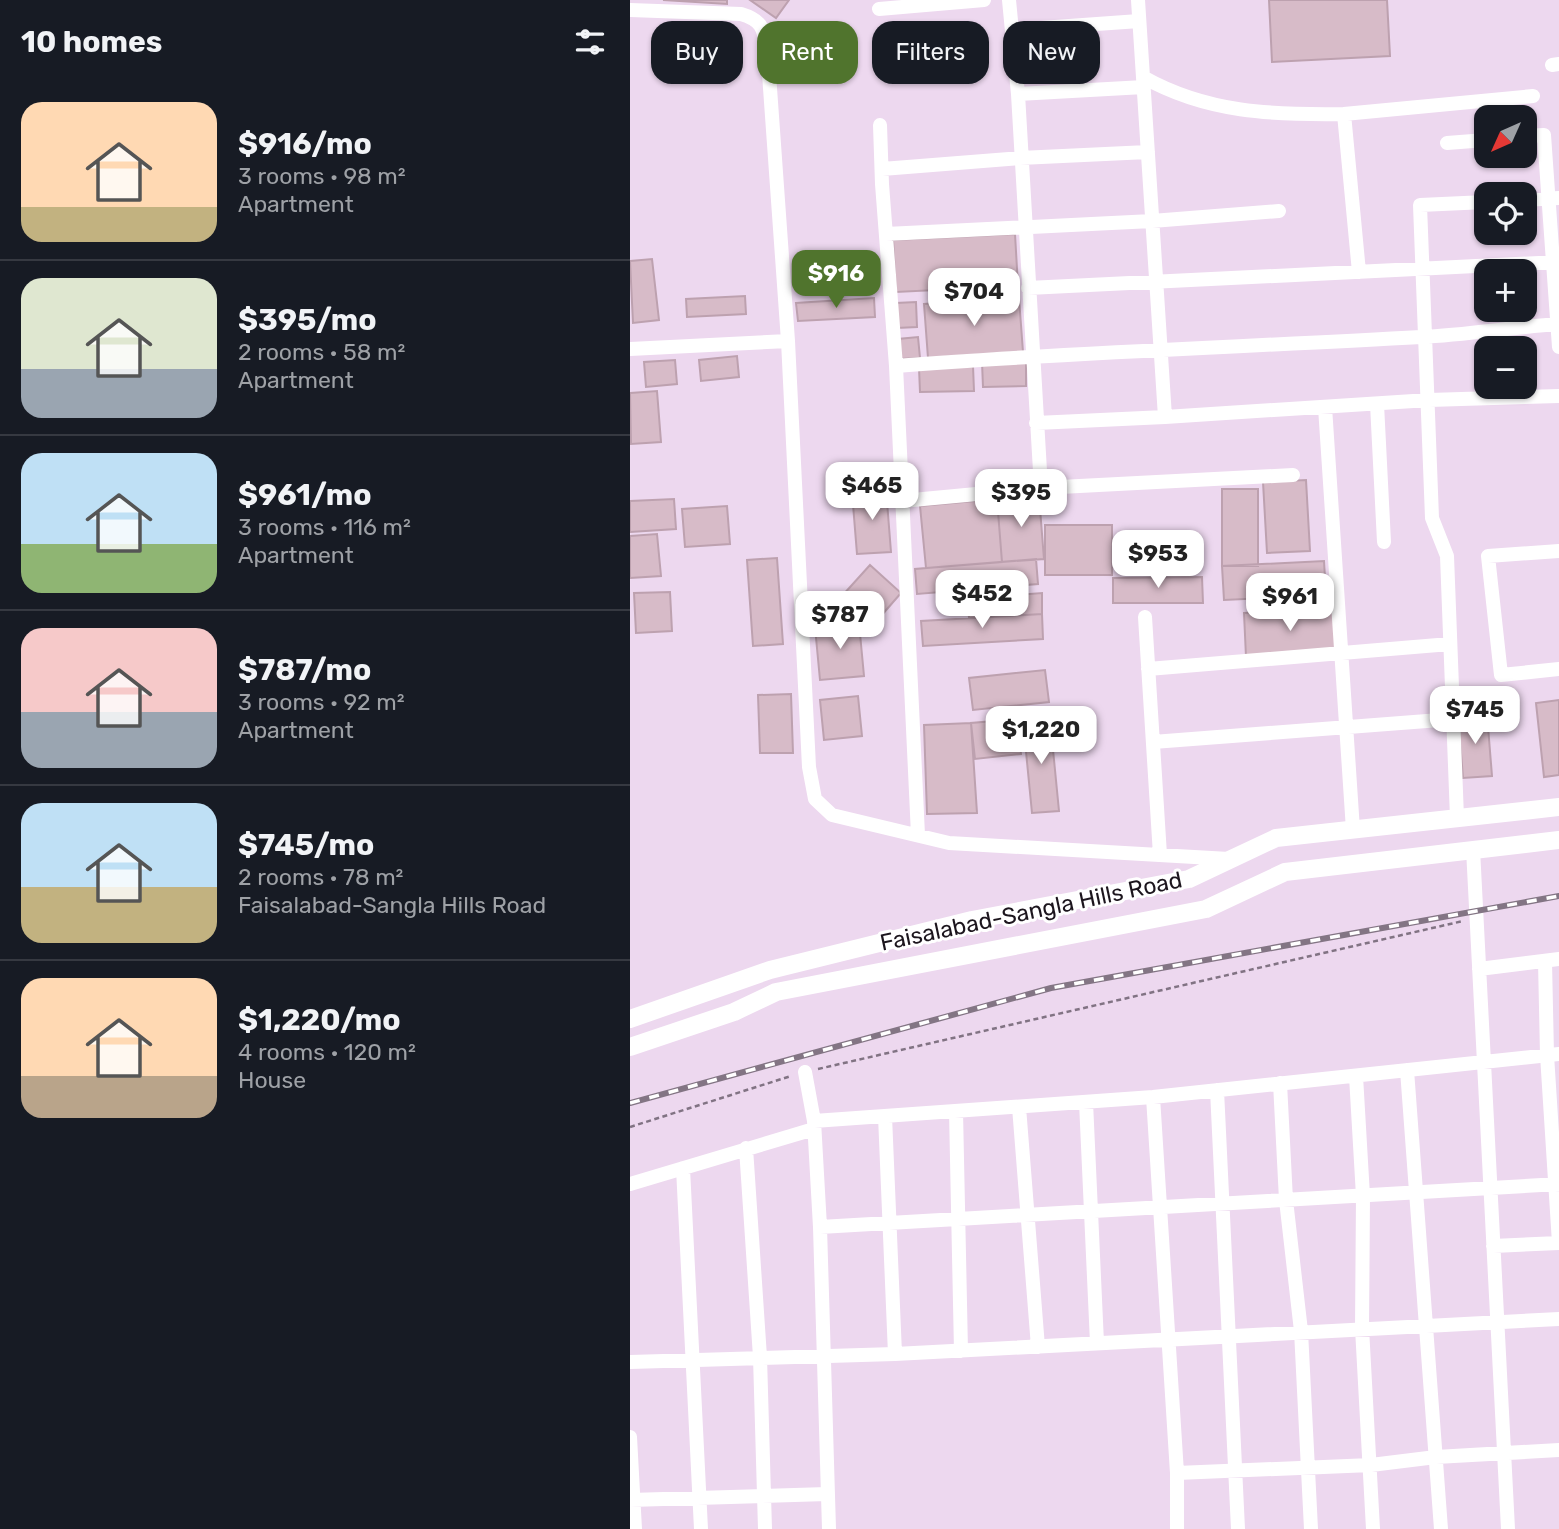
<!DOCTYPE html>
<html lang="en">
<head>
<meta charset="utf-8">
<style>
	body { margin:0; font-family:Rubik,sans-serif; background:#242831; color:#f1f3f6; height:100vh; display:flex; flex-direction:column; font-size:26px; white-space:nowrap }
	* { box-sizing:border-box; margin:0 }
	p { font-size:23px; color:#9ea1a6 }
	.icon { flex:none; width:38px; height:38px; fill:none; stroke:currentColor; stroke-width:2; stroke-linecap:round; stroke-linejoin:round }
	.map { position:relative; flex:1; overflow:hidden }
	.drawer { display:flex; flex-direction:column; background:#171b24; width:630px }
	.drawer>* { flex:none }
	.guide { position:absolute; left:21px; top:21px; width:665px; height:63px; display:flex; gap:14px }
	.needle { width:46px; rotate:225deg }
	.tools { position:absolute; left:844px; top:105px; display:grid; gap:14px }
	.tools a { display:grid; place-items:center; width:63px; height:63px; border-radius:14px; background:#171b24; box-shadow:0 2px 5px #0004; font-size:35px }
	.price { position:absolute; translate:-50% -60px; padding:0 16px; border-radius:14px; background:#fff; color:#222; font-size:23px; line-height:46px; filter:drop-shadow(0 2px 4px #0008) }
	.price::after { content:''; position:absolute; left:50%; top:42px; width:21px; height:16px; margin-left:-10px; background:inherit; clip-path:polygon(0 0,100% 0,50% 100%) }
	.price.active { background:#50742d; color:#fff }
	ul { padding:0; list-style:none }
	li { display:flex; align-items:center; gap:21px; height:175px; padding:0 21px }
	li+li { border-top:2px solid #363941 }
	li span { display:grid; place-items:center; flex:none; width:196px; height:140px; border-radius:21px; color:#555 }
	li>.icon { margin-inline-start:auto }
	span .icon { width:84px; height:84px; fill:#fffc; stroke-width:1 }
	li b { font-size:30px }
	h2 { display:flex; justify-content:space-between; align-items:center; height:84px; padding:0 21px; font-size:30px }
	.tag { padding:0 24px; border-radius:21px; background:#171b24; box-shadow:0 2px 5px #0004; font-size:24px; line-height:63px }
	.tag.active { background:#50742d; color:#fff }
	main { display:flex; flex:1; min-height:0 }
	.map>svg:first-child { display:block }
	.building { fill:#d7bbc8; stroke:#bda1af; stroke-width:2 }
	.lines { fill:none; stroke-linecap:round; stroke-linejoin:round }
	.path { stroke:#817383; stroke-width:2.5; stroke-dasharray:5 3.5; stroke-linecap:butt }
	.minor { stroke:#fff; stroke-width:14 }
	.major { stroke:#fff; stroke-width:18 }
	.rail-casing { stroke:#837584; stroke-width:6 }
	.rail { stroke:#fff; stroke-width:3.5; stroke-dasharray:10; stroke-linecap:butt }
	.labels { text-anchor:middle; stroke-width:6; stroke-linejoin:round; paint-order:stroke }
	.street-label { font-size:23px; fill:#1c151d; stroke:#fff }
</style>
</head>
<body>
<main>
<section class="drawer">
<h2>10 homes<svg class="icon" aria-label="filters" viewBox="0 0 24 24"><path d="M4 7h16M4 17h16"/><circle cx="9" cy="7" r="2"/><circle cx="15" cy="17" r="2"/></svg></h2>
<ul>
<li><span style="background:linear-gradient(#ffd9b3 75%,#c2b280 0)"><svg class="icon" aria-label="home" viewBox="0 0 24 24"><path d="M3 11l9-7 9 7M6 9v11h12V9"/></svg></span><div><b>$916/mo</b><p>3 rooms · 98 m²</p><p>Apartment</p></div></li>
<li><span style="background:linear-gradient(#dfe7d0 65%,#9aa5b1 0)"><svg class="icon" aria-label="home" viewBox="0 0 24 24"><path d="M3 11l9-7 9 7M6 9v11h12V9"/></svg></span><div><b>$395/mo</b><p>2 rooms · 58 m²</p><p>Apartment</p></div></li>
<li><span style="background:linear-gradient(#bfe0f5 65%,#8fb573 0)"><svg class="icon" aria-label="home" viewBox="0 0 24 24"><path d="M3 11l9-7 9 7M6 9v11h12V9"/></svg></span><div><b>$961/mo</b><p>3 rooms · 116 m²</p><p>Apartment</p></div></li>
<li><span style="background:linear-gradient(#f6c9c9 60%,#9aa5b1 0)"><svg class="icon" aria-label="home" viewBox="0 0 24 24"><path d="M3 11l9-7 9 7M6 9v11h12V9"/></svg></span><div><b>$787/mo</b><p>3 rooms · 92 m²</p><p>Apartment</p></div></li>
<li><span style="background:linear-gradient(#bfe0f5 60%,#c2b280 0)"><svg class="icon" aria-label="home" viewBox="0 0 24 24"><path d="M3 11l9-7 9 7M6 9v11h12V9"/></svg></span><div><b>$745/mo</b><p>2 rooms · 78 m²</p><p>Faisalabad-Sangla Hills Road</p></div></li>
<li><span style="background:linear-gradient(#ffd9b3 70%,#b9a48a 0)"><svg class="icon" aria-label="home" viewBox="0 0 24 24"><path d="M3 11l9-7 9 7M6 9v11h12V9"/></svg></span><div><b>$1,220/mo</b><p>4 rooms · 120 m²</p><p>House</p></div></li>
</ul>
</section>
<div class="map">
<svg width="929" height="1529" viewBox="0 0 929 1529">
	<rect width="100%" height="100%" fill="#edd8ef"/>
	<path class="building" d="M33,0H97V4Z
		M120,0H159L146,18Z
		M639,0H757L760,56L642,62Z
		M385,234L388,286L266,292L263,240Z
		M22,259L29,320L3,323L0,261Z
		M115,296L116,314L57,317L56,299Z
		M244,298L245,317L168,321L166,303Z
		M389,298L393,352L298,358L294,304Z
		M286,302L287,327L267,328L266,303Z
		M288,337L290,358L270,359L268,339Z
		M107,356L109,377L71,381L69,360Z
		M45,360L47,384L16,387L14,362Z
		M396,361V386L353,387L352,362Z
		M343,366L344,391L290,392L289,368Z
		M27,391L31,442L1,444L0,393Z
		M676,480L680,551L637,553L633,482Z
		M256,489L261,552L227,554L222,492Z
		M592,489H628V566H592Z
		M409,496L414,559L372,562L367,499Z
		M44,499L46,529L0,532V501Z
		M367,499L372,562L296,568L290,506Z
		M97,506L100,544L55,547L52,509Z
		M415,525H482V575H415Z
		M27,534L31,576L0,578V536Z
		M147,558L153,644L123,646L117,560Z
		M406,559L408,584L287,594L285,569Z
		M694,561L696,595L594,600L592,566Z
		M240,565L271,593L244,624L212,596Z
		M572,577L573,603H483V578Z
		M40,592L42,631L6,633L4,593Z
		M412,593V614L339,618L338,599Z
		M703,609L706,652L616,657L614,613Z
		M412,614L413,639L293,646L291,621Z
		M229,623L234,676L190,680L185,627Z
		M415,670L419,702L343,710L339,678Z
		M161,694L163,753H130L128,695Z
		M228,696L232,736L194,740L190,700Z
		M929,700V775L914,777L906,703Z
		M857,714L862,776L833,778L828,716Z
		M387,719L391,754L345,759L341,723Z
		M420,719L429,811L402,813L393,721Z
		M341,723L347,813L297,814L294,725Z"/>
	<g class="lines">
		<path class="path" d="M188,1069L833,921
			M0,1127L161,1076"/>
		<path class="minor" d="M379,0L388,94L411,488L663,475
			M508,0L535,417L799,400L929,396
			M249,9L354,0
			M0,10L111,14C131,20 133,27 137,46L158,341L179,767L185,799L202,815L319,843L599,859
			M382,30L509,21
			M922,65L929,64
			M513,77C577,113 642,115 714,114L729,272
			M388,94L514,87
			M714,114L903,96
			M250,125L252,184L266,366L288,835
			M894,136L914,135L929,347
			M817,143L856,140
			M252,169L390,158L518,152
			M894,200L929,198
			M256,234L522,221L649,211
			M398,288L929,262
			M0,349L158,341
			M266,366C441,352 616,347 791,337C837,335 883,327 929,324
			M747,404L754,542
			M695,407L723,830
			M406,423L535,417
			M272,501L411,488
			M929,551L858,556L871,675L929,669
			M515,617L530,855
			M518,669L820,644
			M523,742L823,719
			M827,818L817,556L802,518L790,205L856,202
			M843,849L878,1529
			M915,961L917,1055L929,1243
			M849,969L929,959
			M777,1070L811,1529
			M175,1072L184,1121L190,1227L199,1529
			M726,1076L733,1196L732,1328L743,1529
			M650,1083L656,1200L671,1331L681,1529
			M587,1090L608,1529
			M523,1097L547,1473V1529
			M456,1102L467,1343
			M389,1107L408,1347
			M326,1111L331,1351
			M255,1116L265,1354
			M184,1121L523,1097L929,1054
			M116,1148L130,1357L135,1529
			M53,1168L71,1529
			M0,1184L184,1129
			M190,1227L929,1184
			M863,1246L929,1243
			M0,1362L265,1354L929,1319
			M0,1437L5,1529
			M547,1473L741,1465L806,1457L929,1450
			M0,1500L197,1494"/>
		<path class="major" d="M0,1019L140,970L342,920L559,879L646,838L929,807
			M0,1047L104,1012L146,992L576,909L655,872L929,840"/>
		<g class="rail-casing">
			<path id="rail" d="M0,1103L421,988L929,896"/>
		</g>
		<use href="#rail" class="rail"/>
	</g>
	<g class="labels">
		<g class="street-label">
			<text transform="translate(401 911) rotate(-12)" y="8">Faisalabad-Sangla Hills Road</text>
		</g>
	</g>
</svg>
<div class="tools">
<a><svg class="needle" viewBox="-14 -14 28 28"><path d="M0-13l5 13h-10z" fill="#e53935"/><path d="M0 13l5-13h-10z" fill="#9ea1a6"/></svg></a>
<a><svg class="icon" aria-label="locate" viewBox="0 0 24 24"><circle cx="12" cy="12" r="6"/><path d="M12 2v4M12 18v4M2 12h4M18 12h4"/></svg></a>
<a>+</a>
<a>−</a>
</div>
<b class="price active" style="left:206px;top:310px">$916</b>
<b class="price" style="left:344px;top:328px">$704</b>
<b class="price" style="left:242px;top:522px">$465</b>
<b class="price" style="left:391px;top:529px">$395</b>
<b class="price" style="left:528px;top:590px">$953</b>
<b class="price" style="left:352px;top:630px">$452</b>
<b class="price" style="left:660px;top:633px">$961</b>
<b class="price" style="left:210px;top:651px">$787</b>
<b class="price" style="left:845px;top:746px">$745</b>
<b class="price" style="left:411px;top:766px">$1,220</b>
<div class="guide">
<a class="tag">Buy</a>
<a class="tag active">Rent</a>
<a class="tag">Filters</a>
<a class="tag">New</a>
</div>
</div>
</main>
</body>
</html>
